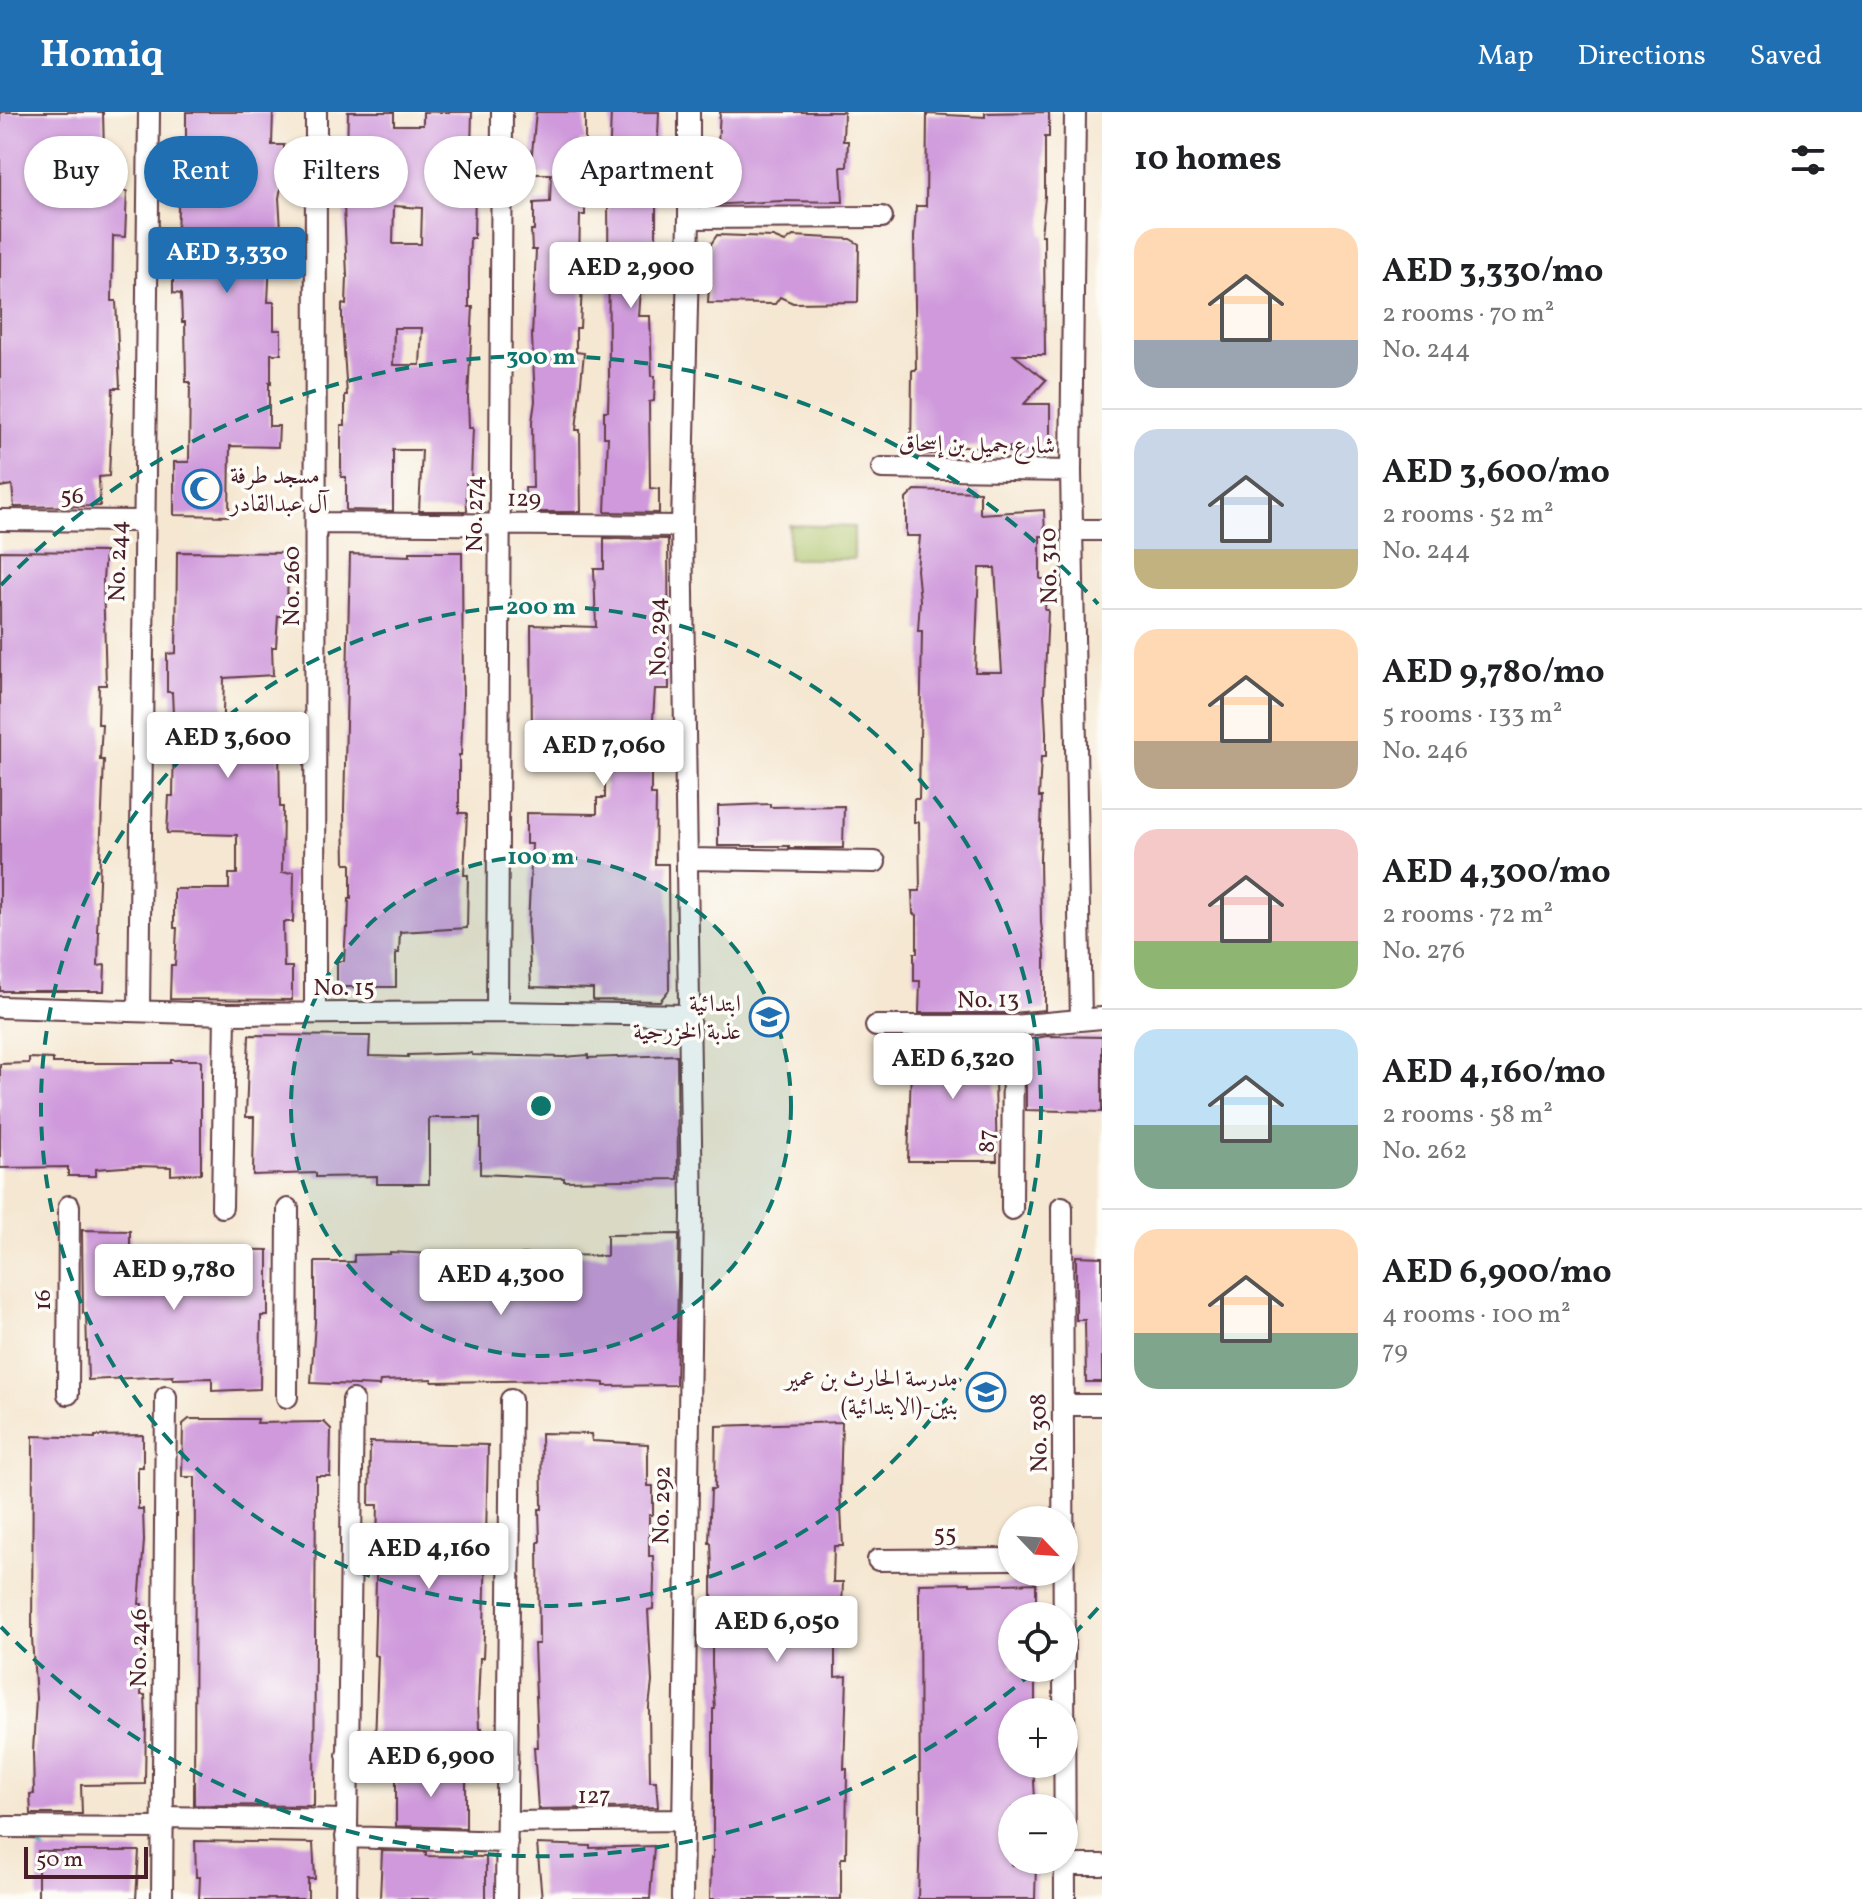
<!DOCTYPE html>
<html lang="en">
<head>
<meta charset="utf-8">
<style>
	body { margin:0; font-family:Vollkorn,Amiri,serif; background:#f6f6f6; color:#202124; height:100vh; display:flex; flex-direction:column; font-size:30px; white-space:nowrap }
	* { box-sizing:border-box; margin:0 }
	p { font-size:26px; color:#757577 }
	.icon { flex:none; width:44px; height:44px; fill:none; stroke:currentColor; stroke-width:2; stroke-linecap:round; stroke-linejoin:round }
	.map { position:relative; flex:1; overflow:hidden }
	.details { display:flex; flex-direction:column; background:#fff; width:760px }
	.details>* { flex:none }
	.hud { position:absolute; left:24px; top:24px; width:760px; height:72px; display:flex; gap:16px }
	.needle { width:52px; rotate:115deg }
	.fabs { position:absolute; left:998px; top:1394px; display:grid; gap:16px }
	.fabs a { display:grid; place-items:center; width:80px; height:80px; border-radius:50%; background:#fff; box-shadow:0 2px 6px #0004; font-size:40px }
	.scale { position:absolute; left:24px; bottom:20px; width:124px; box-sizing:border-box; padding-left:8px; border:4px solid #4a1f2b; border-top:0; font-size:22px; line-height:28px; white-space:nowrap; color:#4a1f2b; -webkit-text-stroke:6px #fdfcf7; paint-order:stroke }
	.price { position:absolute; translate:-50% -68px; padding:0 18px; border-radius:8px; background:#fff; color:#222; font-size:26px; line-height:52px; filter:drop-shadow(0 2px 4px #0008) }
	.price::after { content:''; position:absolute; left:50%; top:48px; width:24px; height:18px; margin-left:-12px; background:inherit; clip-path:polygon(0 0,100% 0,50% 100%) }
	.price.selected { background:#1f6fb2; color:#fff }
	ul { padding:0; list-style:none }
	li { display:flex; align-items:center; gap:24px; height:200px; padding:0 32px }
	li+li { border-top:2px solid #e0e0e0 }
	li span { display:grid; place-items:center; flex:none; width:224px; height:160px; border-radius:24px; color:#555 }
	li>.icon { margin-inline-start:auto }
	span .icon { width:96px; height:96px; fill:#fffc; stroke-width:1 }
	li b { font-size:34px }
	h2 { display:flex; justify-content:space-between; align-items:center; height:96px; padding:0 32px; font-size:34px }
	.chip { padding:0 28px; border-radius:36px; background:#fff; box-shadow:0 2px 6px #0004; font-size:28px; line-height:72px }
	.chip.selected { background:#1f6fb2; color:#fff }
	header { display:flex; align-items:center; gap:48px; box-sizing:border-box; height:112px; padding:0 40px; background:#1f6fb2; color:#fff }
	header strong { font-size:38px }
	nav { display:flex; gap:44px; margin-inline-start:auto; font-size:28px }
	main { display:flex; flex:1; min-height:0 }
	.map>svg:first-child { display:block }
	.green { fill:#acc267; stroke:#7b7049; stroke-width:2 }
	.lines { fill:none; stroke-linecap:round; stroke-linejoin:round }
	.stream { stroke:#44b1c1; stroke-width:5 }
	.building { fill:#cf99db; fill-rule:evenodd }
	.street-casing { stroke:#643d44; stroke-width:24 }
	.street { stroke:#fff; stroke-width:20 }
	.ring { fill:none; stroke:#0f766e; stroke-width:4; stroke-dasharray:14 10 }
	.labels { text-anchor:middle; stroke-width:7; stroke-linejoin:round; paint-order:stroke }
	.street-label { font-size:24px; fill:#4a1f2b; stroke:#fdfcf7 }
	.poi-label { font-size:24px; fill:#4a1f2b; stroke:#fdfcf7; text-anchor:end }
	.centre { fill:#0f766e; stroke:#fdfcf7; stroke-width:4 }
	.ring-label { font-size:24px; text-anchor:middle; font-weight:bold; fill:#0f766e; stroke:#fdfcf7; stroke-width:7; stroke-linejoin:round; paint-order:stroke }
</style>
</head>
<body>
<header>
<strong>Homiq</strong>
<nav><a>Map</a><a>Directions</a><a>Saved</a></nav>
</header>
<main>
<div class="map">
<svg width="1102" height="1787" viewBox="0 0 1102 1787">
	<rect width="100%" height="100%" fill="#fdfcf7"/>
	<filter id="ink" filterUnits="userSpaceOnUse"><feTurbulence type="fractalNoise" baseFrequency=".0125" numOctaves="2"/><feDisplacementMap in="SourceGraphic" scale="16" xChannelSelector="R" yChannelSelector="G"/><feConvolveMatrix kernelMatrix="1 2 1 2 8 2 1 2 1" color-interpolation-filters="sRGB"/></filter>
	<filter id="wash" filterUnits="userSpaceOnUse"><feTurbulence type="fractalNoise" baseFrequency=".006" numOctaves="4" result="noise"/><feDisplacementMap in="SourceGraphic" scale="32" xChannelSelector="R" yChannelSelector="G"/><feGaussianBlur stdDeviation="1.8" result="paint"/><feColorMatrix in="noise" values="0 0 0 0 0 0 0 0 0 0 0 0 0 0 0 0 0 1.4 0 .05"/><feComposite in="paint" operator="in"/></filter>
	<g filter="url(#wash)">
		<rect width="100%" height="100%" fill="#f5e7d1"/>
		<path class="green" d="M789,413L854,415V447H788Z"/>
		<g class="lines">
			<path class="stream" d="M34,1724L47,1743"/>
		</g>
		<g id="blocks">
			<path class="building" d="M0,0H103L104,39H116V79H127L125,125L113,124L112,189H116L120,276H113L109,364L99,365L100,394L14,395L12,373L0,375Z
				M186,0H273L272,33H284V58L279,86L283,149H270L268,190H274V218H281V242H271V272L269,271V314H279L278,335L230,334L229,404L174,403V350H189L190,270H186L185,210H182L181,182L173,181V158H185L186,120H177L180,54H174V32H186Z
				M348,0H394V13H423V0H472L470,75H475L474,126H470L469,165V195H473L468,285L469,316H473L472,339L471,368L466,367L467,399H419L422,338H393V399L346,398V365H341V313H345V283H347L342,210V192L346,193L347,164L344,94H342V73H346ZM394,94L422,96L421,132H393ZM394,216H422L420,253H393Z
				M536,0H585V29H580L579,75H585V103H580L579,152L583,151L580,216H576V240L584,241L576,318H580L581,400H526L525,376H533L532,310L535,289L532,224L536,138H532L531,118H534V91L550,90L551,62H530Z
				M611,0H659L656,73V177H640L638,204H650L652,264H655L654,289L649,290L650,376L659,377V401L605,400L608,325H604V299H608L609,264L608,81Z
				M720,0H844L843,29H848L847,55H841L843,90L782,89L709,93L710,61H716Z
				M1049,0V25H1045V85L1041,123H1044L1045,243H1014L1046,268L1024,292H1050V340H1009L1010,335H952V341L911,343L912,258H916L914,125L916,94H926L927,2L985,5V1Z
				M717,123L773,125L785,130L793,124L850,127L859,132L858,190L793,191L780,185L775,192L708,191L711,132Z
				M915,378L980,380V402L1044,398L1045,424H1040V467H1047L1045,498H1048L1044,583L1046,621V645H1041L1039,685H1042L1040,747L1041,811L1045,842V898L1012,901H919L920,869H914V841H917V803L913,802L912,779H920L919,710H914V687H919L922,519H918L920,488L917,458L920,424H906V387ZM979,456H995L1002,560H975Z
				M604,426L668,427L669,577H655L651,637V683H656L655,752H668L669,878L660,889L593,888V877L531,875L528,814L532,732H526V701L597,702V686H605V630L532,627L531,513L596,515L594,457H604Z
				M0,439L105,440L103,468L106,573H99L98,612H102L100,648H104L97,819H99L98,854L105,853L104,879H0Z
				M177,440L288,441L287,504H278L276,535H272L273,563L224,566L222,634H279L280,695H283L282,761L294,760L293,810H283L284,855H292V888L170,887L171,853H175L177,816H174V777H229V762H237V723L167,721L169,684H173L174,625L172,580H167V542L176,541Z
				M410,440H462L463,590L461,643H459V701H467L464,763H468L467,816L400,820L399,841H396V875H337V849H344L346,816H348L349,787H351V752H345L344,697L350,442L410,444Z
				M770,692V695L844,694L843,736H789V734H718V694Z
				M249,923L370,924L369,944L408,945V943L472,941V943L564,945L588,943V946L677,943L678,1067L564,1069V1066L480,1062V1006H429V1072H377V1064L316,1065V1061L253,1063L254,1005H246Z
				M1047,924L1102,925V1000L1026,998V928Z
				M912,927H994L997,1049H908Z
				M29,946L53,947V951H171V948H201V1061L171,1063V1055L137,1054L96,1057V1064H68V1055L0,1056V952L29,951Z
				M82,1118L130,1119V1141L172,1140L173,1136L268,1138V1204H261L260,1277L212,1279V1266L173,1267V1264L88,1268L86,1201H83Z
				M679,1122L676,1273L604,1274V1271L567,1268L432,1270V1267L380,1269L379,1274L311,1271L315,1210V1150H354V1143L390,1142V1140L480,1144H522V1142L607,1144V1123Z
				M1076,1144L1102,1145V1270H1086L1085,1208H1076Z
				M189,1307H258L257,1311L324,1310L331,1317L330,1364H316L314,1694L194,1693L195,1365H182L183,1312Z
				M842,1310L840,1379L843,1434H834L833,1470H843L842,1494H835V1565L847,1564L844,1657H847L846,1746H841V1787H710L711,1746H713V1597H715L712,1554V1457L711,1431H709L711,1377H715L716,1314Z
				M541,1321L591,1322L592,1329L648,1332V1374H653V1403H649V1444H653L654,1468L653,1497L648,1498L652,1570L649,1595L650,1669H656L658,1695L538,1697L534,1635H538L534,1532H539L538,1430H540L539,1397H542Z
				M143,1323V1355H138V1397H143L144,1429L139,1492H142L141,1583H145L146,1608L145,1672L81,1673L82,1702H31L30,1682H34L33,1640L36,1586L32,1526L33,1324L95,1326V1324Z
				M370,1330L488,1333L484,1522L483,1546H480L478,1592L479,1616H482L481,1636L375,1631L378,1544L374,1543L378,1393H369Z
				M970,1471V1473L1036,1471V1504H1012V1556H1035V1592L1034,1600H1012V1652H1033L1035,1687L1034,1696H1012V1753L1036,1752L1035,1787H918L920,1721L919,1472Z
				M396,1658L466,1661V1716L396,1714Z
				M195,1729L313,1731L315,1767H308V1787H199L200,1765H196Z
				M537,1732L590,1734V1736L654,1734L650,1787H542Z
				M38,1739H139L136,1787H38Z
				M382,1739L426,1740V1744L486,1745V1787H380Z"/>
		</g>
	</g>
	<g filter="url(#ink)">
		<use href="#blocks" fill-opacity="0" stroke="#643d44" stroke-width="2"/>
		<g class="lines">
			<g class="street-casing">
				<path id="street" d="M1075,0L1071,359L1081,908
					M689,106L882,105
					M882,356L1071,359
					M0,408L144,409
					M317,411L682,414
					M1074,418H1102
					M687,747L875,750
					M0,895L225,902L497,900L688,903
					M139,899L149,0
					M497,900L502,0
					M315,901L316,0
					M876,914H1013L1102,906
					M222,1095L225,902
					M1062,1095L1065,1787
					M1012,1097L1013,914
					M68,1282L69,1094
					M287,1285L288,1097
					M1063,1293H1102
					M878,1448L1012,1447
					M347,1643L508,1650
					M163,1705L346,1708
					M508,1710L681,1708
					M6,1715L163,1716
					M346,1725L507,1730
					M1066,1753H1102
					M162,1787L166,1285
					M346,1787L353,1288
					M506,1787L511,1288
					M682,1787L692,1096L682,414L689,106V0"/>
			</g>
			<use href="#street" class="street"/>
		</g>
	</g>
	<circle cx="541" cy="994" r="250" fill="#0f766e" fill-opacity=".12"/>
	<g class="ring">
		<circle cx="541" cy="994" r="250"/>
		<circle cx="541" cy="994" r="500"/>
		<path d="M1098 1496A750 750 0 0 1 1067 1529M1033 1560A750 750 0 0 1 1 1515M1 473A750 750 0 0 1 1098 492"/>
	</g>
	<defs>
		<g id="mosque-ring" transform="scale(2)"><circle r="9.5" fill="#fdfcf7" stroke="#1f6fb2" stroke-width="1.5"/><path d="M3.5-4.9A6 6 0 1 0 3.5 4.9A5 5 0 1 1 3.5-4.9Z" fill="#1f6fb2"/></g>
		<g id="school-ring" transform="scale(2)"><circle r="9.5" fill="#fdfcf7" stroke="#1f6fb2" stroke-width="1.5"/><path d="M0-5L7-2L0 1L-7-2ZM-4 1L0 2.5L4 1V4Q0 6-4 4Z" fill="#1f6fb2"/></g>
	</defs>
	<g fill-rule="evenodd">
		<use href="#mosque-ring" x="202" y="377"/>
		<use href="#school-ring" x="769" y="905"/>
		<use href="#school-ring" x="986" y="1280"/>
	</g>
	<g class="labels">
		<g class="street-label">
			<text transform="translate(977 332) rotate(1)" y="8">شارع جميل بن إسحاق</text>
			<text x="72" y="391">56</text>
			<text transform="translate(524 386) rotate(1)" y="8">129</text>
			<text transform="translate(474 402) rotate(-90)" y="8">No. 274</text>
			<text transform="translate(117 449) rotate(-89)" y="8">No. 244</text>
			<text transform="translate(1048 454) rotate(-91)" y="8">No. 310</text>
			<text transform="translate(291 474) rotate(-90)" y="8">No. 260</text>
			<text transform="translate(657 525) rotate(-91)" y="8">No. 294</text>
			<text x="344" y="883">No. 15</text>
			<text transform="translate(988 887) rotate(-1)" y="8">No. 13</text>
			<text transform="translate(986 1029) rotate(-90)" y="8">87</text>
			<text transform="translate(42 1188) rotate(-90)" y="8">16</text>
			<text transform="translate(1038 1321) rotate(-91)" y="8">No. 308</text>
			<text transform="translate(661 1393) rotate(-89)" y="8">No. 292</text>
			<text x="945" y="1429">55</text>
			<text transform="translate(138 1536) rotate(-90)" y="8">No. 246</text>
			<text x="594" y="1691">127</text>
		</g>
		<g class="poi-label">
			<text x="230" y="371" text-anchor="start">مسجد طرفة<tspan x="230" dy="28">آل عبدالقادر</tspan></text>
			<text x="741" y="899">ابتدائية<tspan x="741" dy="28">عذبة الخزرجية</tspan></text>
			<text x="958" y="1274">مدرسة الحارث بن عمير<tspan x="958" dy="28">(الابتدائية)-بنين</tspan></text>
		</g>
	</g>
	<circle cx="541" cy="994" r="12" class="centre"/>
	<g class="ring-label">
		<text x="541" y="252">300 m</text>
		<text x="541" y="502">200 m</text>
		<text x="541" y="752">100 m</text>
	</g>
</svg>
<div class="fabs">
<a><svg class="needle" viewBox="-14 -14 28 28"><path d="M0-13l5 13h-10z" fill="#e53935"/><path d="M0 13l5-13h-10z" fill="#757577"/></svg></a>
<a><svg class="icon" aria-label="locate" viewBox="0 0 24 24"><circle cx="12" cy="12" r="6"/><path d="M12 2v4M12 18v4M2 12h4M18 12h4"/></svg></a>
<a>+</a>
<a>−</a>
</div>
<div class="scale">50 m</div>
<b class="price selected" style="left:227px;top:183px">AED 3,330</b>
<b class="price" style="left:631px;top:198px">AED 2,900</b>
<b class="price" style="left:228px;top:668px">AED 3,600</b>
<b class="price" style="left:604px;top:676px">AED 7,060</b>
<b class="price" style="left:953px;top:989px">AED 6,320</b>
<b class="price" style="left:174px;top:1200px">AED 9,780</b>
<b class="price" style="left:501px;top:1205px">AED 4,300</b>
<b class="price" style="left:429px;top:1479px">AED 4,160</b>
<b class="price" style="left:777px;top:1552px">AED 6,050</b>
<b class="price" style="left:431px;top:1687px">AED 6,900</b>
<div class="hud">
<a class="chip">Buy</a>
<a class="chip selected">Rent</a>
<a class="chip">Filters</a>
<a class="chip">New</a>
<a class="chip">Apartment</a>
</div>
</div>
<section class="details">
<h2>10 homes<svg class="icon" aria-label="filters" viewBox="0 0 24 24"><path d="M4 7h16M4 17h16"/><circle cx="9" cy="7" r="2"/><circle cx="15" cy="17" r="2"/></svg></h2>
<ul>
<li><span style="background:linear-gradient(#ffd9b3 70%,#9aa5b1 0)"><svg class="icon" aria-label="home" viewBox="0 0 24 24"><path d="M3 11l9-7 9 7M6 9v11h12V9"/></svg></span><div><b>AED 3,330/mo</b><p>2 rooms · 70 m²</p><p>No. 244</p></div></li>
<li><span style="background:linear-gradient(#c9d6e8 75%,#c2b280 0)"><svg class="icon" aria-label="home" viewBox="0 0 24 24"><path d="M3 11l9-7 9 7M6 9v11h12V9"/></svg></span><div><b>AED 3,600/mo</b><p>2 rooms · 52 m²</p><p>No. 244</p></div></li>
<li><span style="background:linear-gradient(#ffd9b3 70%,#b9a48a 0)"><svg class="icon" aria-label="home" viewBox="0 0 24 24"><path d="M3 11l9-7 9 7M6 9v11h12V9"/></svg></span><div><b>AED 9,780/mo</b><p>5 rooms · 133 m²</p><p>No. 246</p></div></li>
<li><span style="background:linear-gradient(#f6c9c9 70%,#8fb573 0)"><svg class="icon" aria-label="home" viewBox="0 0 24 24"><path d="M3 11l9-7 9 7M6 9v11h12V9"/></svg></span><div><b>AED 4,300/mo</b><p>2 rooms · 72 m²</p><p>No. 276</p></div></li>
<li><span style="background:linear-gradient(#bfe0f5 60%,#7fa58c 0)"><svg class="icon" aria-label="home" viewBox="0 0 24 24"><path d="M3 11l9-7 9 7M6 9v11h12V9"/></svg></span><div><b>AED 4,160/mo</b><p>2 rooms · 58 m²</p><p>No. 262</p></div></li>
<li><span style="background:linear-gradient(#ffd9b3 65%,#7fa58c 0)"><svg class="icon" aria-label="home" viewBox="0 0 24 24"><path d="M3 11l9-7 9 7M6 9v11h12V9"/></svg></span><div><b>AED 6,900/mo</b><p>4 rooms · 100 m²</p><p>79</p></div></li>
</ul>
</section>
</main>
</body>
</html>
